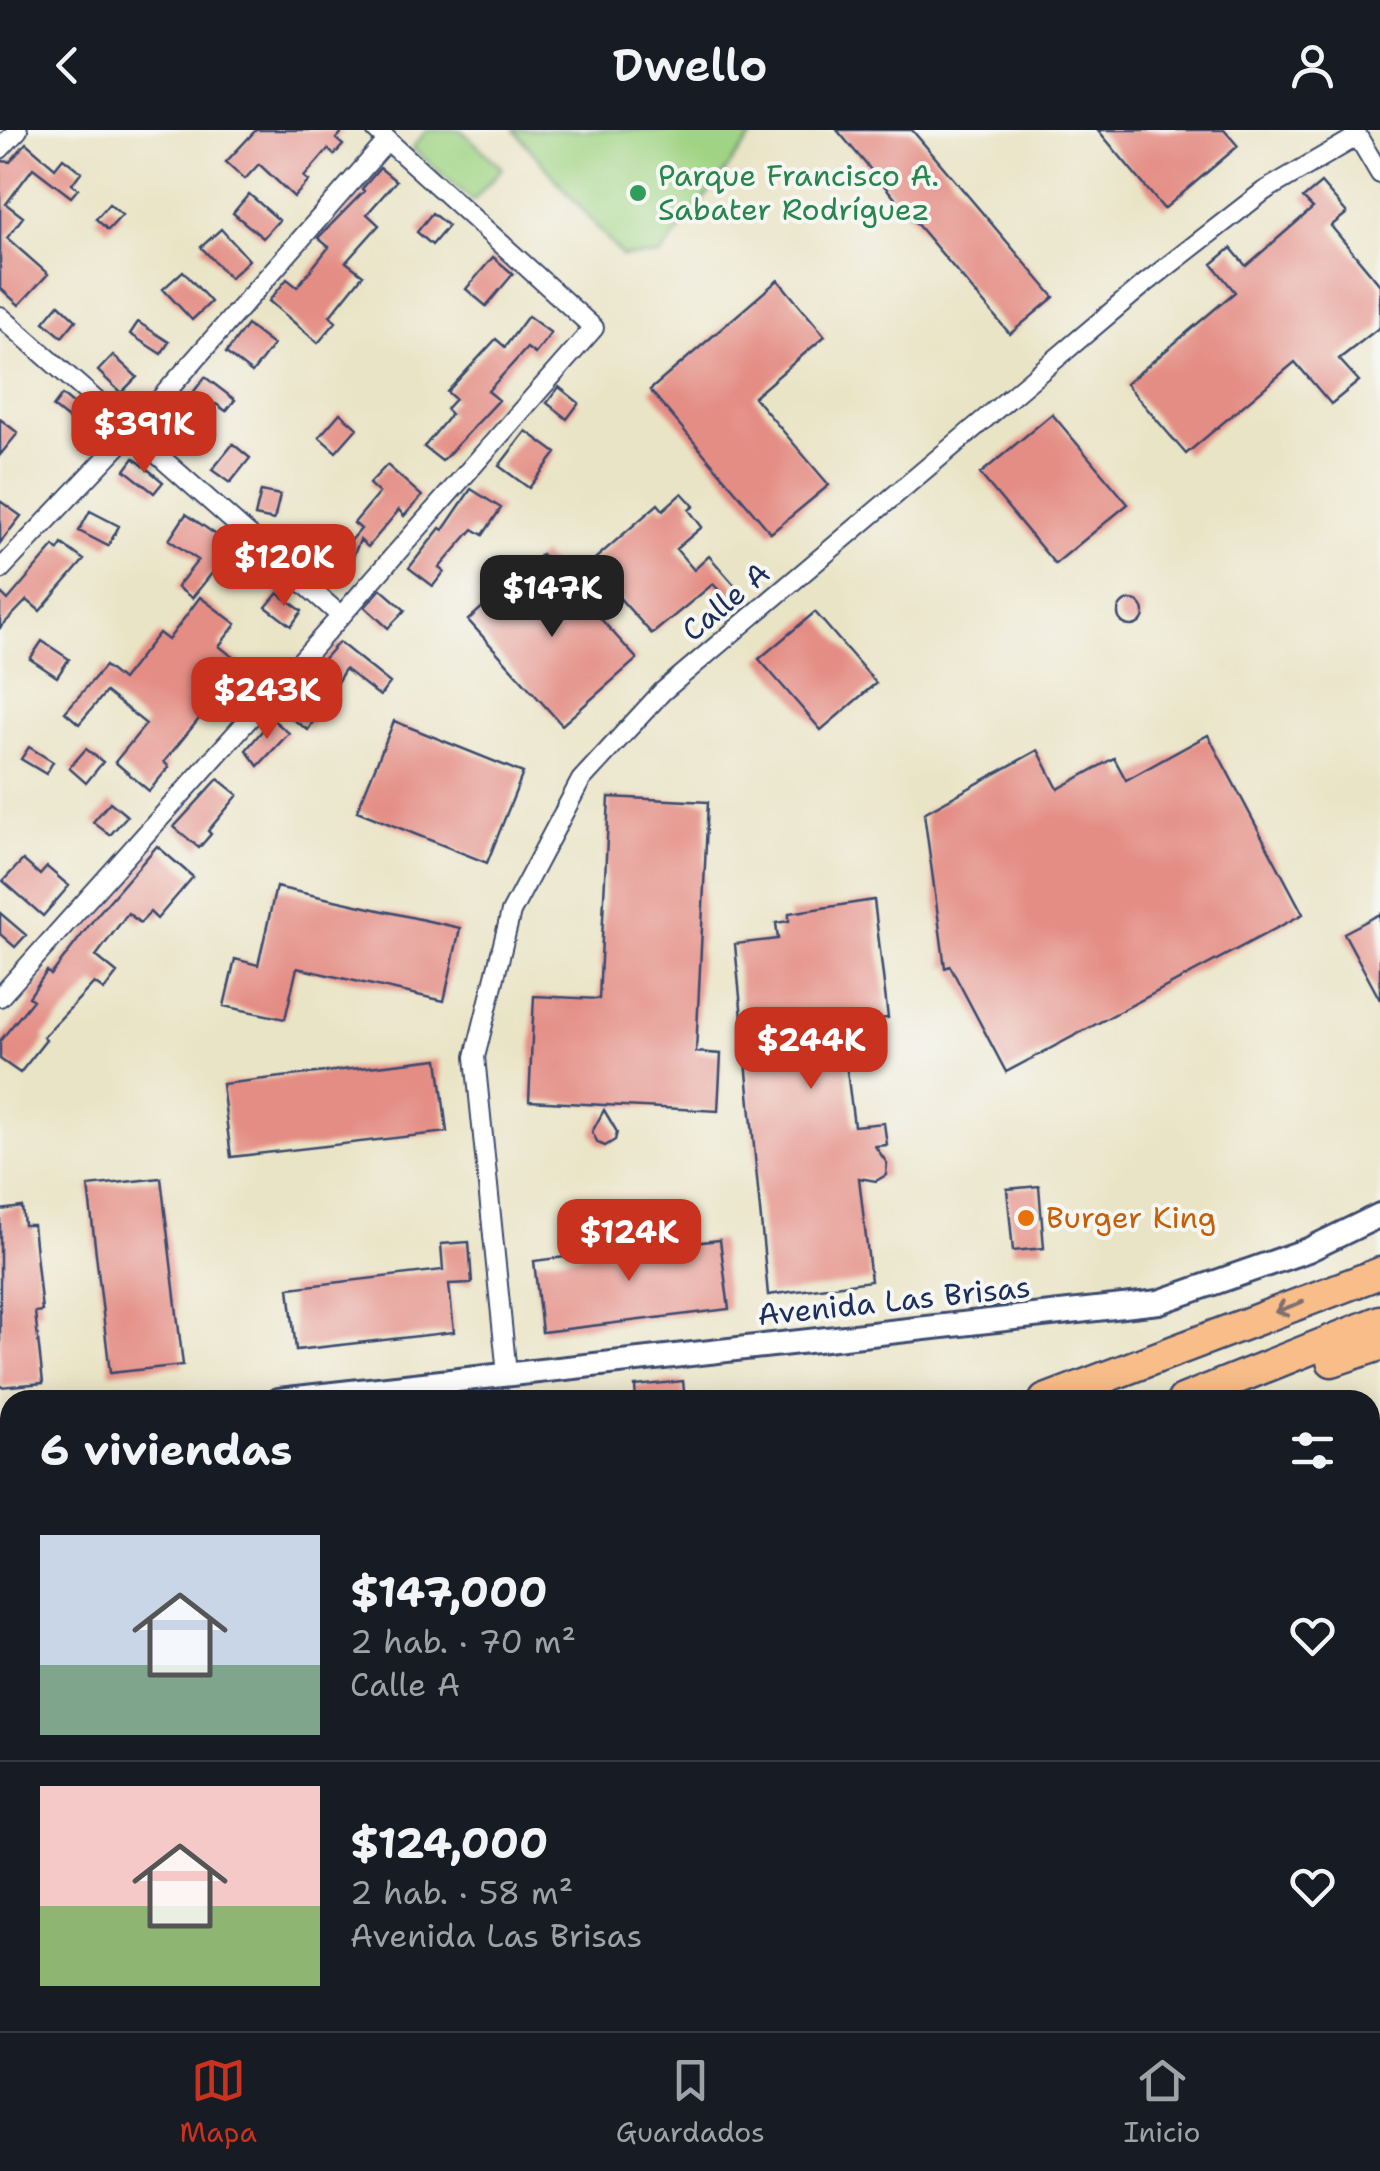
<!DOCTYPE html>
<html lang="es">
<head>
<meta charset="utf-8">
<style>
	body { margin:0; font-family:"Shantell Sans",sans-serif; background:#20242c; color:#f1f3f6; height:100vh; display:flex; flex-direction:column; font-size:38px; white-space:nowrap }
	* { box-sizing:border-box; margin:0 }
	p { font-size:32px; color:#9ea1a6 }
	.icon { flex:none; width:55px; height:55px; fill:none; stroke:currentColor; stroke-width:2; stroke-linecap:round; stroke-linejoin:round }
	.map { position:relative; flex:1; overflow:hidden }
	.panel { position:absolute; left:0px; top:1260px; width:1380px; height:642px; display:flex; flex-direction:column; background:#171b24; border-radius:30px 30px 0 0; box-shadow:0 5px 25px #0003 }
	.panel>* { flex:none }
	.price { position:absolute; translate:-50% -85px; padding:0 22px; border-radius:20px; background:#c8321e; color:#fff; font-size:32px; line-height:65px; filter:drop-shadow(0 2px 5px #0008) }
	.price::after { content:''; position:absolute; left:50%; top:60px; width:30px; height:22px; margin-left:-15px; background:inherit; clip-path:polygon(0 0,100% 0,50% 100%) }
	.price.active { background:#222; color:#fff }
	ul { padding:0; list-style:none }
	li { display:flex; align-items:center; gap:30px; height:250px; padding:0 40px }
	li+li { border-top:2px solid #363941 }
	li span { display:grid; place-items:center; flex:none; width:280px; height:200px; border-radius:0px; color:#555 }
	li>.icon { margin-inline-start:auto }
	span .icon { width:120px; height:120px; fill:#fffc; stroke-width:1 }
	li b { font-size:42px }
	h2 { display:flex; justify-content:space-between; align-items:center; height:120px; padding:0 40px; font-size:42px }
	header { display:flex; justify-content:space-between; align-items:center; height:130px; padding:0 40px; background:#171b24; font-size:45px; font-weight:600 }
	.tab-bar { display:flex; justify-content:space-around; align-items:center; height:140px; border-top:2px solid #363941; background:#171b24; font-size:28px; color:#9ea1a6 }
	.tab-bar a { display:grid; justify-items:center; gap:5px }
	.tab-bar .active { color:#c8321e }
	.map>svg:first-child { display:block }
	.green { fill:#a0d484; stroke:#5e8271; stroke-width:2.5 }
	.forest { fill:#80b672; stroke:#4e7268; stroke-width:2.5 }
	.building { fill:#e48d84 }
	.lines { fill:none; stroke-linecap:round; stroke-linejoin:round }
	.minor-casing { stroke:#3a4a6e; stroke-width:22 }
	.tertiary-casing { stroke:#3a4a6e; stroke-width:28 }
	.trunk-casing { stroke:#3a4a6e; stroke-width:35 }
	.minor { stroke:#fff; stroke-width:18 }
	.tertiary { stroke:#fff; stroke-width:22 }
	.trunk { stroke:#f8bd89; stroke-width:30 }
	.oneway { stroke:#7e6f71 }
	.leisure-dot { fill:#2e9e5b; stroke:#f6f6f2; stroke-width:4 }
	.food-dot { fill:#e8710a; stroke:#f6f6f2; stroke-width:4 }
	.labels { text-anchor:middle; stroke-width:8; stroke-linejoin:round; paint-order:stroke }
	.leisure-label { font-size:30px; fill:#27864d; stroke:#f6f6f2; text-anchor:start }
	.street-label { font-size:30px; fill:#1b2f5e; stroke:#f6f6f2 }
	.food-label { font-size:30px; fill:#c56008; stroke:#f6f6f2; text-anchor:start }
</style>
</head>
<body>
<header><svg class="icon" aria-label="back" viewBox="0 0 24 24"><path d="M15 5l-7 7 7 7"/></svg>Dwello<svg class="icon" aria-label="person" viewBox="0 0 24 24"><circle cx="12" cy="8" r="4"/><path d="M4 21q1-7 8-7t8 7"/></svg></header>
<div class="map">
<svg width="1380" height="1901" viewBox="0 0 1380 1901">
	<rect width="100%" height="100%" fill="#f6f6f2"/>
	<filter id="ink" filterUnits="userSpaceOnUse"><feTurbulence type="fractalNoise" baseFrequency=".01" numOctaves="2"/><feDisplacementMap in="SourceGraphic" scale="20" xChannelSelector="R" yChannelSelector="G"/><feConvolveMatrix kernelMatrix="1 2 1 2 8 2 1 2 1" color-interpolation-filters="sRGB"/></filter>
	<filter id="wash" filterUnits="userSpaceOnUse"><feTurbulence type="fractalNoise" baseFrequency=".0048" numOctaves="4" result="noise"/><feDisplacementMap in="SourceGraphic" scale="40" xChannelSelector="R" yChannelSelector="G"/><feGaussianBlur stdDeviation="2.25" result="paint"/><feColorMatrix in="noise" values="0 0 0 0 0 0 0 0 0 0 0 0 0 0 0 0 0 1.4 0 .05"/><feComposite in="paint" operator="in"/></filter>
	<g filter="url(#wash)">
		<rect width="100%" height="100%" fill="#eae4c6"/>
		<path class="green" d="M427,0H461L502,38L473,71L412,18Z
			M514,0H757L660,126H622Z"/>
		<path class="forest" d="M1370,1496H1380V1901H492L488,1893L1370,1892Z
			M302,1892H386V1893L374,1901H294Z"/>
		<g id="blocks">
			<path class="building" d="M256,0H344L336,9L343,15L334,25L328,19L304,47L309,51L294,67L259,34L245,49L226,32Z
				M837,0H912L1054,167L1010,204Z
				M1098,0H1224L1238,16L1164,79Z
				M26,13L55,38L63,28L81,42L72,54L78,59L71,67L33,38L6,74L23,87L7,108L48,144L19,175L0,158V31L10,32Z
				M380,38L396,51L367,84L379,95L346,132L363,145L330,186L336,192L318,213L269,171L287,149L297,157L329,117L318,108L364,61L362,59Z
				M1321,53L1347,83L1331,96L1380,155V197L1339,229L1359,251L1331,274L1295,232L1186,324L1126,254L1235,162L1212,134L1231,118L1246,136L1313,78L1303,68Z
				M249,64L279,90L263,108L233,83Z
				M109,74L122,85L108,100L96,89Z
				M432,83L448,96L432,115L417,102Z
				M221,99L249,130L230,148L201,117Z
				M493,127L513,144L486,176L466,159Z
				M183,141L211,172L192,190L163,159Z
				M778,150L825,206L754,267L829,355L771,403L650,260Z
				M59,174L76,190L62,207L44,192Z
				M528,186L551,203L535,224L527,218L488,261L499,270L442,331L424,317L451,284L446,279L455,269L447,262L496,209L505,217Z
				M138,192L169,212L161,224L130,204Z
				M247,195L273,215L252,243L226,223Z
				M113,225L137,247L121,263L98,241Z
				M205,247L235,270L226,281L216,274L189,314L160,296L178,269L185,273Z
				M559,257L579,273L567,289L547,273Z
				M62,265L91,289L82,300L53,277Z
				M340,283L357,298L336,322L319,307Z
				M1052,284L1128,374L1055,434L980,344Z
				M0,289L18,303L0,325Z
				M526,301L556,323L529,358L499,336Z
				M233,314L250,328L230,353L212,340Z
				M134,328L163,352L154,363L125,340Z
				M387,335L422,366L404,386L399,380L368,417L360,410L345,445L307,429L315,410L342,421L361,399L354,393L379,363L369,354Z
				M471,359L501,378L483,405L473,399L439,438L444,442L433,456L409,438L440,398L443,400Z
				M261,361L280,365L274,390L255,386Z
				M682,363L694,376L689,380L702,397L676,419L694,440L709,426L738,459L727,469L713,454L652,504L589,434L658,374L663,380Z
				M0,371L21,386L0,413Z
				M90,381L119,396L108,416L79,401Z
				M186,384L241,422L226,443L217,437L192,468L177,457L198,430L169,410Z
				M62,414L84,430L40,481L27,470L0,498V462L8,470L54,416L58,420Z
				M542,424L637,529L562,595L468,490Z
				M381,459L405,480L388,498L365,477Z
				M278,463L302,481L291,496L266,477Z
				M200,467L236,494L219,516L243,535L164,632L169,637L149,661L115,632L146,594L106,562L79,594L65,582L105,536L122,550L159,503L168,510Z
				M1118 483a13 13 0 1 1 26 0a13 13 0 1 1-26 0Z
				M815,482L876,553L821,600L759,529Z
				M42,511L69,529L57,547L30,529Z
				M339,512L390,553L380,566L345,539L308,600L288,586L321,532Z
				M272,589L289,603L258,636L246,620Z
				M394,591L523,643L487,733L357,681Z
				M1208,605L1303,784L1006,942L950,836L945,838L924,683L1038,620L1058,659L1114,628L1126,650Z
				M29,617L53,632L46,644L21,629Z
				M86,619L103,632L86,653L69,638Z
				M218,649L238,665L208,701L211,704L199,718L174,697Z
				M609,667L708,672L696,922L721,924L718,981L529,971L534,866L599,869Z
				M110,672L127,686L110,705L93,692Z
				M157,716L193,747L157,789L150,782L140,793L128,783L96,826L117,843L104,860L94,853L43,907L46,910L20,943L0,929V911L33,870L29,867L47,841L51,845L97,785Z
				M23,730L40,745L47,737L69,756L43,786L3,751Z
				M276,757L460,798L444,871L297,838L285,889L224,876L235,829L258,835Z
				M874,770L888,888L841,893L854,996L884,993L887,1015L875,1016L887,1033L886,1045L876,1051L859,1048L871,1151L768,1165L735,814L778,809L776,793L789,791V783Z
				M0,783L26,805L15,817L0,804Z
				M1380,784V870L1344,803Z
				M438,929L447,1002L231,1027L222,954Z
				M604,980L617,1002L615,1010L605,1016L598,1013L592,1002Z
				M161,1048L183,1235L110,1243L88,1056Z
				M1039,1056L1044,1118L1013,1121L1007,1059Z
				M22,1077L24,1095H33L42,1181L35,1182L43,1253L0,1257V1080Z
				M602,1098L605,1123L720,1110L729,1179L542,1202L534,1131L581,1125L578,1101Z
				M469,1112L472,1153L449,1154L454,1202L296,1220L289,1158L443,1140L441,1114Z
				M683,1251L685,1270H636L635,1256Z"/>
		</g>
	</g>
	<g filter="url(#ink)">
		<use href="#blocks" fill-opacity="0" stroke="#3a4a6e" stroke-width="2.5"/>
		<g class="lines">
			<g class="minor-casing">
				<path id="minor" d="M1354,0L1380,44
					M0,19L18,0
					M0,186L341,486
					M0,440L131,302L388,10
					M0,867L341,486L594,198L376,0
					M507,1244L475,927L511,782L581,650L662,562L1142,156L1264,61L1358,6
					M1370,1388L1380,1386
					M87,1901L107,1892"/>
			</g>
			<g class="tertiary-casing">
				<path id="tertiary" d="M279,1270L1159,1172L1308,1120L1380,1085
					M0,1300L10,1299"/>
			</g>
			<g class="trunk-casing">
				<path id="trunk" d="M1332,1231L1380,1215
					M1045,1270L1380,1143
					M1183,1270L1380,1191
					M0,1464V1491
					M0,1557L10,1553
					M0,1678L10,1674
					M0,1716L10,1712
					M0,1810L10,1808"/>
			</g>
			<use href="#minor" class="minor"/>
			<use href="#tertiary" class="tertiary"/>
			<use href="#trunk" class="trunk"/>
		</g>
		<defs><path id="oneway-shaft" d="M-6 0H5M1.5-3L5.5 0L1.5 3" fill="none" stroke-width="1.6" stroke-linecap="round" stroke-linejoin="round" transform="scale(2.5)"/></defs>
		<use class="oneway" href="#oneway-shaft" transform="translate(1289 1177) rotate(159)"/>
	</g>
	<circle class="leisure-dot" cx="638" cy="63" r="10"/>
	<circle class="food-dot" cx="1026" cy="1088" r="10"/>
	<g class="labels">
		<g class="leisure-label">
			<text x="658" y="56">Parque Francisco A.<tspan x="658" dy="34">Sabater Rodríguez</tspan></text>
		</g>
		<g class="street-label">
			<text transform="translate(726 472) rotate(-40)" y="10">Calle A</text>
			<text transform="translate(894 1171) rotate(-6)" y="10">Avenida Las Brisas</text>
		</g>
		<g class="food-label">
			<text x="1046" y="1098">Burger King</text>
		</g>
	</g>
</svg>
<b class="price" style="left:144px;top:346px">$391K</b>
<b class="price" style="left:284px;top:479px">$120K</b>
<b class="price active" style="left:552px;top:510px">$147K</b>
<b class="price" style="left:267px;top:612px">$243K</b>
<b class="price" style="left:811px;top:962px">$244K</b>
<b class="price" style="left:629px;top:1154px">$124K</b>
<section class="panel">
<h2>6 viviendas<svg class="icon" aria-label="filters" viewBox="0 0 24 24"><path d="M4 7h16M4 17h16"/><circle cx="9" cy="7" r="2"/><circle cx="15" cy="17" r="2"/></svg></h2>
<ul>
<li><span style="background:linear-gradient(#c9d6e8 65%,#7fa58c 0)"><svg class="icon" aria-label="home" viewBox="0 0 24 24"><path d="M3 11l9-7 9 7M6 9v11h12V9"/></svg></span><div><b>$147,000</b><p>2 hab. · 70 m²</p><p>Calle A</p></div><svg class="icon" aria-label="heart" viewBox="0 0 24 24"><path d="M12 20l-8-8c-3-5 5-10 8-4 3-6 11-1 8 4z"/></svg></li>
<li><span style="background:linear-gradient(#f6c9c9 60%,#8fb573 0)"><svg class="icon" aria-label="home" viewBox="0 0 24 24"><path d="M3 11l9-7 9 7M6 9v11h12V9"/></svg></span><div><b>$124,000</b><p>2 hab. · 58 m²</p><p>Avenida Las Brisas</p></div><svg class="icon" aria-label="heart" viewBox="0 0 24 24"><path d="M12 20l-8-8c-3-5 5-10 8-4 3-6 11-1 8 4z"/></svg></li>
</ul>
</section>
</div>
<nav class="tab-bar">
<a class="active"><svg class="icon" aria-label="map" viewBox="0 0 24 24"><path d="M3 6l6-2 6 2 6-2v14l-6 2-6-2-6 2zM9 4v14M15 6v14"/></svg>Mapa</a>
<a><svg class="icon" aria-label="saved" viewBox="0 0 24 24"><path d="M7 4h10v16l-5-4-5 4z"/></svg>Guardados</a>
<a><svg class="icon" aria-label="home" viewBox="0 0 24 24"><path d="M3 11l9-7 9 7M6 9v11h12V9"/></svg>Inicio</a>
</nav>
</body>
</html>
